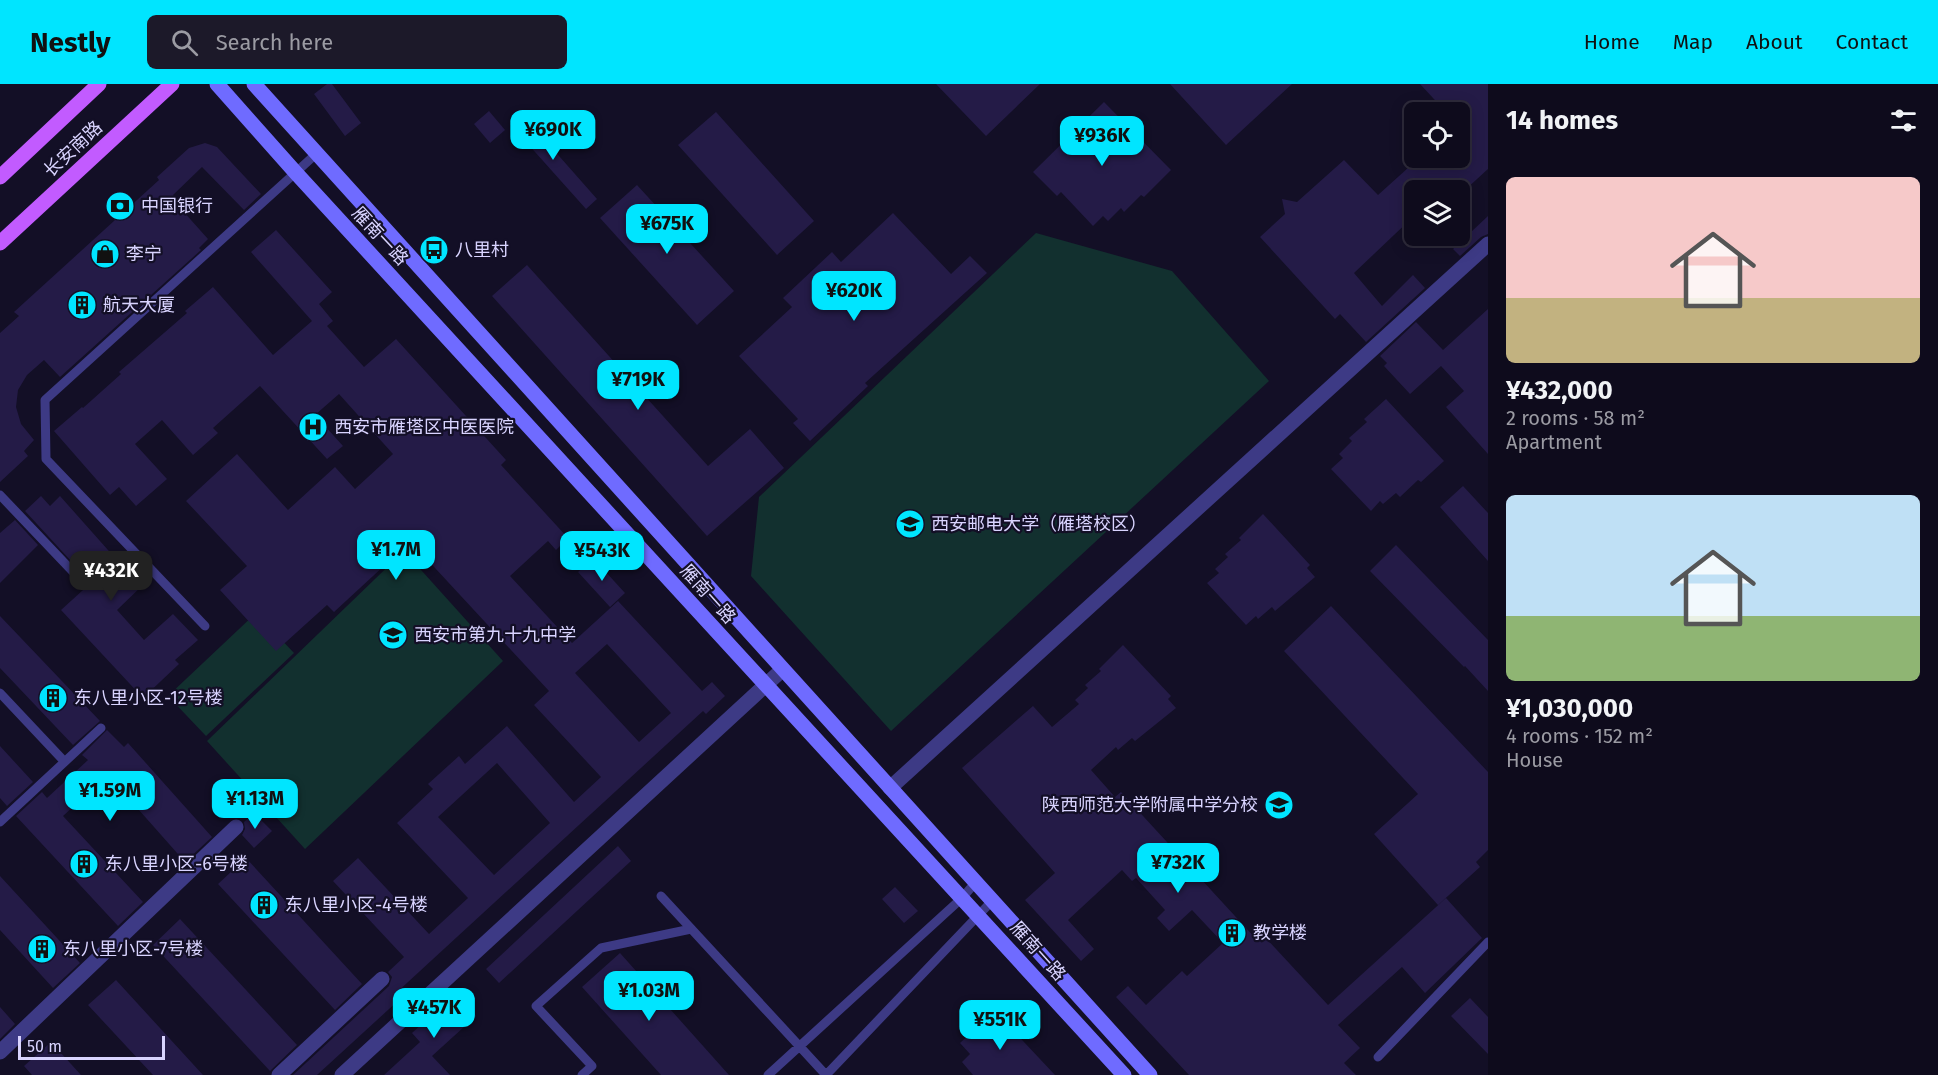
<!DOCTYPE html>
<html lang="en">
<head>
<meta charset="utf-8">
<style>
	body { margin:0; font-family:"Fira Sans","Noto Sans SC",sans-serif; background:#1c1929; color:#f1f3f6; height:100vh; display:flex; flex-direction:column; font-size:22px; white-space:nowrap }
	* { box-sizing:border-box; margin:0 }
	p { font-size:20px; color:#9b9ba3 }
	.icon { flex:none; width:33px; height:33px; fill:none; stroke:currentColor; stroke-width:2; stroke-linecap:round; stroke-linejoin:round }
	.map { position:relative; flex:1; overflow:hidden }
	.side { display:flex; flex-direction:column; background:#0e0b1c; width:450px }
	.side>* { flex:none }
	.controls { position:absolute; left:1404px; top:18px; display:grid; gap:12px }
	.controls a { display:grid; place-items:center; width:66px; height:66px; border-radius:9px; background:#0e0b1c; box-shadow:0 3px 15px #0003,0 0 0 2px #2e2b3b; font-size:30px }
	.scale { position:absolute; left:18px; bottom:15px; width:147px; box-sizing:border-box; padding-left:6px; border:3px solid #d9d4ff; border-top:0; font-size:16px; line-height:21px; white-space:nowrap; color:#d9d4ff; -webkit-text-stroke:4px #130f26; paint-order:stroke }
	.price { position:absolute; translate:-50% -51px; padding:0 14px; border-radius:12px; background:#00e5ff; color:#111; font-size:20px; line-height:39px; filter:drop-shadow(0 2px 3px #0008) }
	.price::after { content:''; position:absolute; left:50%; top:36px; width:18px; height:14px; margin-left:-9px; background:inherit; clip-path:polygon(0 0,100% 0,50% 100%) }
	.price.on { background:#222; color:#fff }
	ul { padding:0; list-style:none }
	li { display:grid; align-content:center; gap:12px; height:318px; padding:0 18px }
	li span { display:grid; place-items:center; height:186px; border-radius:9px; color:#555 }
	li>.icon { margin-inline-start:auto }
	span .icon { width:108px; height:108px; fill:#fffc; stroke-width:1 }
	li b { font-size:26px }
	h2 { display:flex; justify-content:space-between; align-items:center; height:72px; padding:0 18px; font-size:26px }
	header { display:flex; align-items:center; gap:36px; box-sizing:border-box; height:84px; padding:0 30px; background:#00e5ff; color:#111 }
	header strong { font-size:28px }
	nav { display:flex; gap:33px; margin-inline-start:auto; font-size:21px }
	.search { width:420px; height:54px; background:#1c1929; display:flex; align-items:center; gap:15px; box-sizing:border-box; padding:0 21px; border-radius:9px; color:#9b9ba3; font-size:22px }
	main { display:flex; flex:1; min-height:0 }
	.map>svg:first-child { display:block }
	.green { fill:#12302f }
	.building { fill:#241b47; fill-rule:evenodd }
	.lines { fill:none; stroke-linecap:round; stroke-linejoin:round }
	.service { stroke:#3d3a85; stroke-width:9 }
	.minor { stroke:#3d3a85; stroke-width:15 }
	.secondary { stroke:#6f6bff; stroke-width:15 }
	.primary { stroke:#c25bff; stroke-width:15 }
	.labels { text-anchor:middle; stroke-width:4.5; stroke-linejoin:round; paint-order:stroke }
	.street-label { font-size:18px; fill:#d9d4ff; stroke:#130f26 }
	.poi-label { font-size:18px; fill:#d9d4ff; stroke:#130f26; text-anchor:start }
</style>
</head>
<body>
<header>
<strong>Nestly</strong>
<div class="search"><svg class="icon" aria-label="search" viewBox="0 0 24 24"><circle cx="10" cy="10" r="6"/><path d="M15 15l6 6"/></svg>Search here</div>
<nav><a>Home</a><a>Map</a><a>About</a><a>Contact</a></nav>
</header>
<main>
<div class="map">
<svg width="1488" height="991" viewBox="0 0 1488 991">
	<rect width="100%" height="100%" fill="#130f26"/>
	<path class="green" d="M1036,149L1172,187L1269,297L891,647L751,492L759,413Z
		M404,467L503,577L305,765L207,657Z
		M256,529L294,569L206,652L168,612Z"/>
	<path class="building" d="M327,0H332L361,39L345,52L314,10Z
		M936,0H1040L986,52Z
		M1170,0H1292L1226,61Z
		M1420,0H1488V85L1465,106H1414V132L1354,189L1382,222L1413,191L1425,204L1366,258L1340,230L1335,235L1260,153L1285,130L1282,115L1297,118L1344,76L1378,111L1419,74H1460V28H1446Z
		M1104,18L1171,86L1144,113L1141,111L1124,128L1121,124L1108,137L1103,132L1093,142L1061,108L1057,112L1033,88Z
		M489,27L505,46L490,59L474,40Z
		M716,28L814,137L777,171L678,61Z
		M522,30L597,115L586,125L510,40Z
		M205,59L217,63L261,110L244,126L202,83L173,111L176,115L174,117L208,155L199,164L201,166L60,293L44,276L27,291L18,306L16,323L21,340L34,356L24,367L28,372L0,398V249L19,232L14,228L159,96L157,93L189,64Z
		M637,101L734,207L697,241L600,134Z
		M893,129L951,190L970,172L987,189L865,299L868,302L810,357L793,339L798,335L739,272L792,223L783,214L832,168L841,178Z
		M1488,132V150L1481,153L1460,172L1453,165Z
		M276,146L332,208L319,220L333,237L327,242L364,283L396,255L506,376L501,381L568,454L556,466L548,457L510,492L572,559L618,517L702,607L712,598L725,612L706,630L703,627L395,910L400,915L317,991H293L389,902L392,893L388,888L404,873L333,797L358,774L429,850L468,814L397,739L433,705L428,700L459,672L465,680L507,642L574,718L601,693L534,621L549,607L423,471L412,482L399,468L334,528L327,521L276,567L220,506L247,482L186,417L237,370L288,426L335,383L355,405L393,370L339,310L315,331L343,362L327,375L260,302L213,344L218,349L193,371L162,336L135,360L167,395L136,422L119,403L110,411L54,347L82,323L83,324L121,290L119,288L187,229L185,227L213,203L273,271L312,237L251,168ZM607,560L671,629L639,658L575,589ZM497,679L550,739L494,791L438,733Z
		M527,181L708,382L750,345L784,384L707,452L492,212Z
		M1488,225V370L1446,323L1464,307L1441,282L1410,310L1384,282L1387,279L1380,272L1416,238L1443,266Z
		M1386,315L1444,377L1421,398L1418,396L1400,413L1396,409L1383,420L1380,417L1371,427L1331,385L1343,374L1339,370L1352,357L1349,354L1367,338L1364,335Z
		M1463,402L1488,429V477L1440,423Z
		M41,412L50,422L60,412L116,475L120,471L146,498L117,526L144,556L173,530L198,556L175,576L179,580L143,614L61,526L83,506L76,498L81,495L83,490L25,427Z
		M1263,430L1310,481L1307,484L1315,493L1275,527L1272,523L1258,535L1256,532L1246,541L1207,499L1219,489L1215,485L1228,473L1225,470L1241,456L1239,454Z
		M15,436L38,461L0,499V449Z
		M1396,461L1488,556V607L1465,582L1464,583L1370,487Z
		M593,474L625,509L610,523L578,488Z
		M1331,522L1488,688V766L1476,778L1480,783L1438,821L1374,750L1418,710L1284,567Z
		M0,532L100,637L73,661L0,584Z
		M1123,561L1171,612L1168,615L1176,624L1135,657L1132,654L1118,666L1116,663L1091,686L1115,713L1121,708L1257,856L1262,850L1328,921L1446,814L1482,854L1425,909L1402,883L1338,941L1360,964L1344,979L1356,991H1189L1116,913L1128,902L1146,921L1182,887L1187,892L1223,859L1192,826L1169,847L1157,834L1165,826L1136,794L1132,797L1122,786L1068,836L1094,865L1081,877L1025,816L1055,789L962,684L1033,622L1052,643L1079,620L1075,616L1088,604L1085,601L1101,587L1099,585Z
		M107,646L124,663L128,659L212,753L185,778L108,691L63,732L143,818L118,842L16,732L42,708L47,714L88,676L82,671Z
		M0,662L33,698L7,722L0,714Z
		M254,729L272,747L254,764L242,751L245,745L244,738Z
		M618,762L631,777L499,899L486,885Z
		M246,774L362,900L335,926L218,800Z
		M0,792L80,879L53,904L0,846Z
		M895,803L918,827L904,839L882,815Z
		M180,835L297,961L270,987L153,861Z
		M620,869L729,991H661L582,903Z
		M116,896L203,991H153L88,921Z
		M455,909L476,932L432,972L450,991H384L420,958L412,949Z
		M1470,914L1488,933V970L1451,932Z
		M0,923L15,940L0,955Z
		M995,927L1055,991H973L962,978L970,970L960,959Z
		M51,958L81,991H32L24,982Z"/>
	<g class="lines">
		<path class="service" d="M0,411L76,491
			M205,542L46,375L45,316L316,70
			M0,609L64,677
			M0,738L101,644
			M661,812L826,991
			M1378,973L1488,858
			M582,991L592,982L536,922L601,864L691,845
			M768,991L962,814L975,799
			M826,991L992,817"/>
		<path class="minor" d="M890,704L1488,160
			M0,968L236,743
			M279,991L382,895
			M342,991L782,586"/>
		<path class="secondary" d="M217,0L296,89L1124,991
			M254,0L1150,991"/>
		<path class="primary" d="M0,93L99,0
			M0,159L172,0"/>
	</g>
	<defs>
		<g id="bank-disc" transform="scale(1.5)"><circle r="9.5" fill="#00e5ff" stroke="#130f26"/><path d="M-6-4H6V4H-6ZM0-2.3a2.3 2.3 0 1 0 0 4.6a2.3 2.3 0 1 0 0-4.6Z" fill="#111"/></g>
		<g id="bus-disc" transform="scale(1.5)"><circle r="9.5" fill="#00e5ff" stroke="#130f26"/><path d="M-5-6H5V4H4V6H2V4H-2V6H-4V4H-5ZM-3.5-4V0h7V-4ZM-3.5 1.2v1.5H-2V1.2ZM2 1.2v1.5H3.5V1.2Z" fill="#111"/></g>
		<g id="shop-disc" transform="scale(1.5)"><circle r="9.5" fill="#00e5ff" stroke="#130f26"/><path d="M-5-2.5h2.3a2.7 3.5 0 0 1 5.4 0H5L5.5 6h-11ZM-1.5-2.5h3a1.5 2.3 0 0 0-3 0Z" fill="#111"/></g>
		<g id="building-disc" transform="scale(1.5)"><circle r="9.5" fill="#00e5ff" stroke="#130f26"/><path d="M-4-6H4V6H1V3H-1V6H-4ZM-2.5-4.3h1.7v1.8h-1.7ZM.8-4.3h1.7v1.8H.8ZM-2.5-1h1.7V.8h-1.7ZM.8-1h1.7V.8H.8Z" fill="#111"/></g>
		<g id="hospital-disc" transform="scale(1.5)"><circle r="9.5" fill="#00e5ff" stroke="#130f26"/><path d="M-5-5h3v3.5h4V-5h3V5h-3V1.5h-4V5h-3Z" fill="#111"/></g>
		<g id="university-disc" transform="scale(1.5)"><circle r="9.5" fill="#00e5ff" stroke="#130f26"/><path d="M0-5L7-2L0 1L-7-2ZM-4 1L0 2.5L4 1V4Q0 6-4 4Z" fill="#111"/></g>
		<g id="school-disc" transform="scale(1.5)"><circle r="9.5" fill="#00e5ff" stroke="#130f26"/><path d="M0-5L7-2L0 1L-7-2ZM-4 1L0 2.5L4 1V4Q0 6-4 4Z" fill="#111"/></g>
	</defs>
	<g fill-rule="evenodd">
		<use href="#bank-disc" x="120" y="122"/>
		<use href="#bus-disc" x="434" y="166"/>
		<use href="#shop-disc" x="105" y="170"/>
		<use href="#building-disc" x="82" y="221"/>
		<use href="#hospital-disc" x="313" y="343"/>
		<use href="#university-disc" x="910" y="440"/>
		<use href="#school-disc" x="393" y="551"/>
		<use href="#building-disc" x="53" y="614"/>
		<use href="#school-disc" x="1279" y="721"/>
		<use href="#building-disc" x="84" y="780"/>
		<use href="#building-disc" x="264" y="821"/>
		<use href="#building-disc" x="1232" y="849"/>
		<use href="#building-disc" x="42" y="865"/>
	</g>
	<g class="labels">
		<g class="street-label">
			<text transform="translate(73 65) rotate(-43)" y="6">长安南路</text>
			<text transform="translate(380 152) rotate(47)" y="6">雁南一路</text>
			<text transform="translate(708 510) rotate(48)" y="6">雁南一路</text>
			<text transform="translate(1038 867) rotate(48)" y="6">雁南一路</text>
		</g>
		<g class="poi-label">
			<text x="141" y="128">中国银行</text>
			<text x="455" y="172">八里村</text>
			<text x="126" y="176">李宁</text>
			<text x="103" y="227">航天大厦</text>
			<text x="334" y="349">西安市雁塔区中医医院</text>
			<text x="931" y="446">西安邮电大学（雁塔校区）</text>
			<text x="414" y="557">西安市第九十九中学</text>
			<text x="74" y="620">东八里小区-12号楼</text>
			<text x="1258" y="727" text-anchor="end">陕西师范大学附属中学分校</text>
			<text x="105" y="786">东八里小区-6号楼</text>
			<text x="285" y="827">东八里小区-4号楼</text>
			<text x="1253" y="855">教学楼</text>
			<text x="63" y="871">东八里小区-7号楼</text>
		</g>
	</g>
</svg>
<div class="controls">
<a><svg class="icon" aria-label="locate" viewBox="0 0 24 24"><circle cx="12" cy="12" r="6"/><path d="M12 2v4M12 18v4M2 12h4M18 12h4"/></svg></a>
<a><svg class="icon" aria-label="layers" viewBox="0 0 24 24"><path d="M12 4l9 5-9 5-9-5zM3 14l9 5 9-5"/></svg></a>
</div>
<div class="scale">50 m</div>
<b class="price" style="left:553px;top:77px">¥690K</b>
<b class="price" style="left:1102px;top:83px">¥936K</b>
<b class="price" style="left:667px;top:171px">¥675K</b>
<b class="price" style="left:854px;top:238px">¥620K</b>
<b class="price" style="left:638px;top:327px">¥719K</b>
<b class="price" style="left:396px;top:497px">¥1.7M</b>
<b class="price" style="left:602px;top:498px">¥543K</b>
<b class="price on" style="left:111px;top:518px">¥432K</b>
<b class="price" style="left:110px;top:738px">¥1.59M</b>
<b class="price" style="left:255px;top:746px">¥1.13M</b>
<b class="price" style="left:1178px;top:810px">¥732K</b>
<b class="price" style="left:649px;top:938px">¥1.03M</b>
<b class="price" style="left:434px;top:955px">¥457K</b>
<b class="price" style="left:1000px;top:967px">¥551K</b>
</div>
<section class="side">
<h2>14 homes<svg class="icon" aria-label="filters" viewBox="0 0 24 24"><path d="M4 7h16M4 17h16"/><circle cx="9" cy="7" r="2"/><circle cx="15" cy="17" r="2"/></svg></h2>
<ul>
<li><span style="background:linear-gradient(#f6c9c9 65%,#c2b280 0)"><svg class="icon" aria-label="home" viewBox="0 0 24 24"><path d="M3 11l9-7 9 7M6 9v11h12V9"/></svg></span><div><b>¥432,000</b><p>2 rooms · 58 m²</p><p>Apartment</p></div></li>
<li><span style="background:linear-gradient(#bfe0f5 65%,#8fb573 0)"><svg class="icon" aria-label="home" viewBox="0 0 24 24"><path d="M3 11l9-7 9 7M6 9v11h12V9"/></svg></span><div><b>¥1,030,000</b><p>4 rooms · 152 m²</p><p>House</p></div></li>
</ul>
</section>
</main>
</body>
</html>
